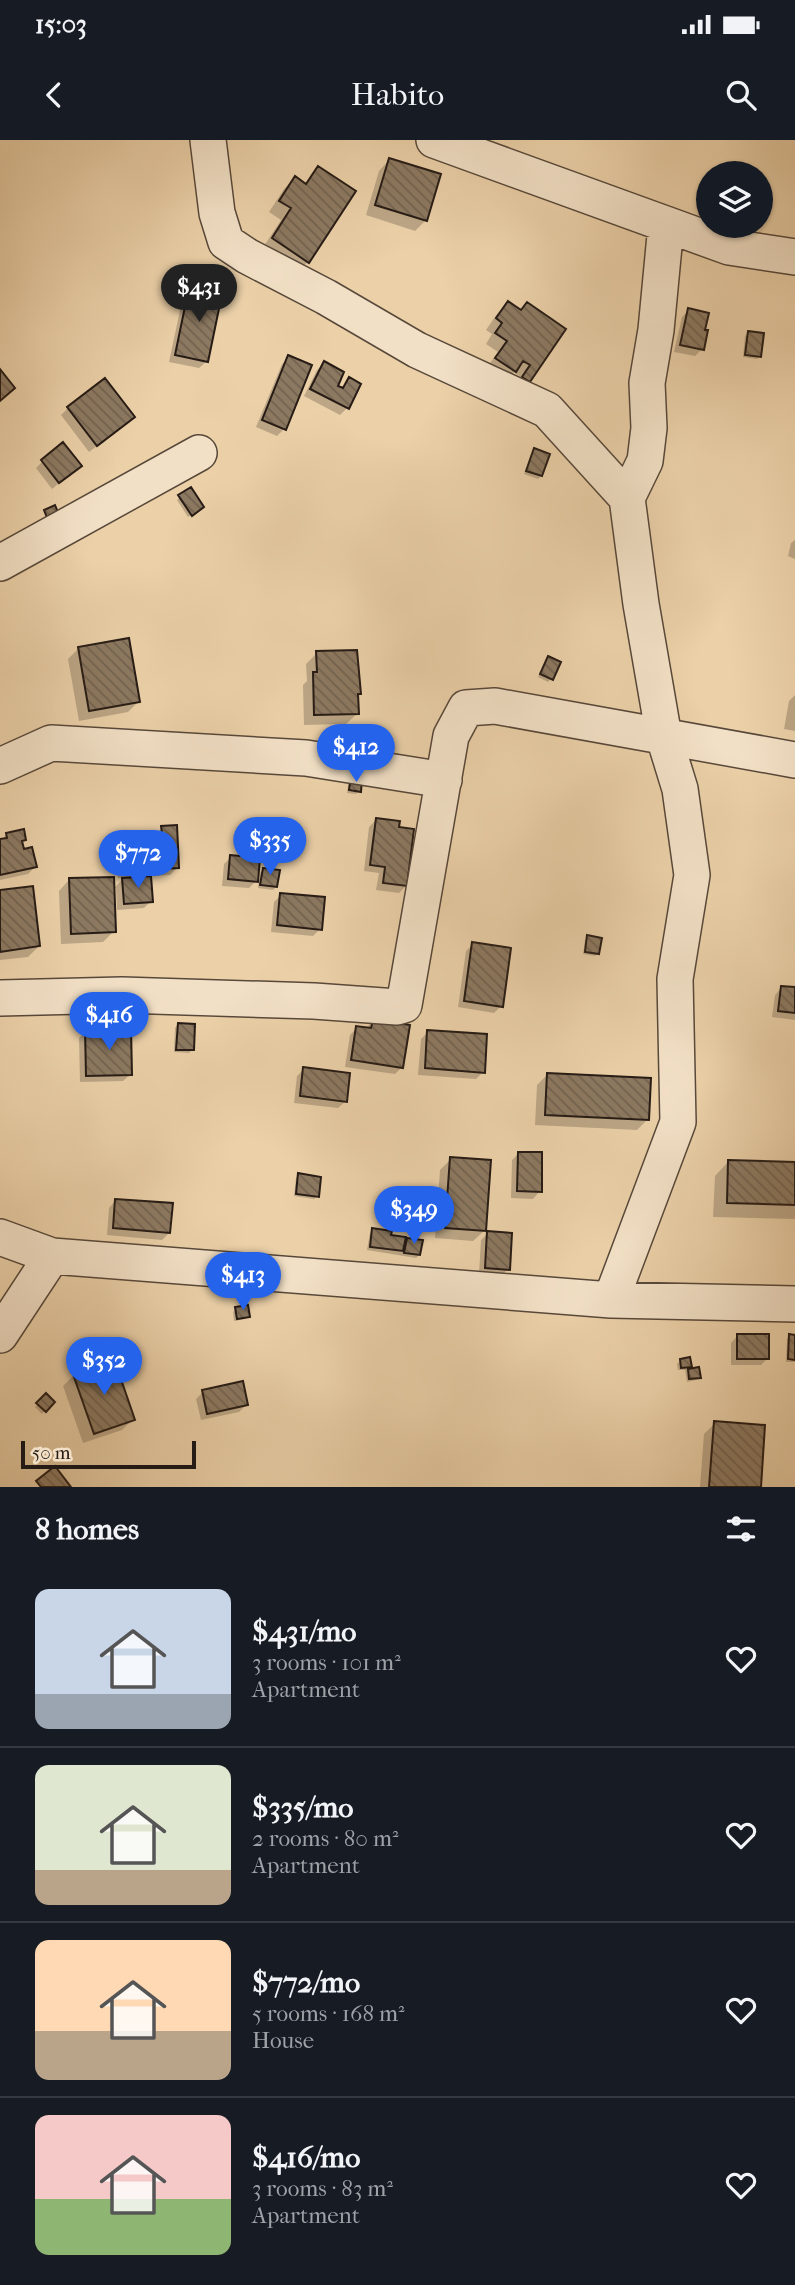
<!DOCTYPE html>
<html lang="en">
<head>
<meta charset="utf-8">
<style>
	body { margin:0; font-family:"IM FELL French Canon",serif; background:#242831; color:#f1f3f6; height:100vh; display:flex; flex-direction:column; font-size:26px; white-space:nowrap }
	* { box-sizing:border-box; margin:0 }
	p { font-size:23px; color:#9ea1a6 }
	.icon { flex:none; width:38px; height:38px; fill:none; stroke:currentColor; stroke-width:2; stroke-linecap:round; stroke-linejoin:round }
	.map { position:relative; height:1347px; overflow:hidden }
	.side { display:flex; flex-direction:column; background:#171b24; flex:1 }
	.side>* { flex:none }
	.buttons { position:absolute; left:696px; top:21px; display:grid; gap:14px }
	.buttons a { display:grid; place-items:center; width:77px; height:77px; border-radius:50%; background:#171b24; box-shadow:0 2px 5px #0004; font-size:35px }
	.scale { position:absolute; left:21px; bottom:18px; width:175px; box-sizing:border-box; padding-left:7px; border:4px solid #261b15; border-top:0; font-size:19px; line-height:24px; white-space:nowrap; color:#261b15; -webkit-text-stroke:5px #f2e0c6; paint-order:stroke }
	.price { position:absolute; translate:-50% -60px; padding:0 16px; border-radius:24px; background:#2563eb; color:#fff; font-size:23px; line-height:46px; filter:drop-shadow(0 2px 4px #0008) }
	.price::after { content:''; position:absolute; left:50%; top:42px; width:21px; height:16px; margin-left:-10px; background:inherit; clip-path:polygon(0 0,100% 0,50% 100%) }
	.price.current { background:#222; color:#fff }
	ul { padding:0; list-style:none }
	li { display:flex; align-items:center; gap:21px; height:175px; padding:0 35px }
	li+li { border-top:2px solid #363941 }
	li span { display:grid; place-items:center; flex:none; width:196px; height:140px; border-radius:14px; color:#555 }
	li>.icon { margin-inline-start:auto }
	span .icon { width:84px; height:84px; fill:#fffc; stroke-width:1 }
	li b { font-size:30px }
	h2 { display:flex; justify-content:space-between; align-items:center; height:84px; padding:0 35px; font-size:30px }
	.status { display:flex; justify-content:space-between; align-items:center; height:49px; padding:0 35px; background:#171b24; direction:ltr }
	.status svg { height:19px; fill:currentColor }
	header { display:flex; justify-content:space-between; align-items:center; height:91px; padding:0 35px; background:#171b24; font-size:32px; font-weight:600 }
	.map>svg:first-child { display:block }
	.shadow { fill:#0003 }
	.building { fill:url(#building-back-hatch); stroke:#261b15; stroke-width:2 }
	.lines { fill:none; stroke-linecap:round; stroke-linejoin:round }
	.minor-casing { stroke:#57483a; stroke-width:38 }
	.minor { stroke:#f2e0c6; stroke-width:35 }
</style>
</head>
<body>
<div class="status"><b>15:03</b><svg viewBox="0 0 49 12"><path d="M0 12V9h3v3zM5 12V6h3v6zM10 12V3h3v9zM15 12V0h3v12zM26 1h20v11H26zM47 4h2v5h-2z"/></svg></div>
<header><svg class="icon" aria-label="back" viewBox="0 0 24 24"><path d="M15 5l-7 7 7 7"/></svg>Habito<svg class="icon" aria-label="search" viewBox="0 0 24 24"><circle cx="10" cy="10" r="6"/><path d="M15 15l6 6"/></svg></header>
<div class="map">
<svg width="795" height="1347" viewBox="0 0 795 1347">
	<defs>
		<pattern id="building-back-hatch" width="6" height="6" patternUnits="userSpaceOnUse" patternTransform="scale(1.75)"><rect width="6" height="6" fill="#8c7961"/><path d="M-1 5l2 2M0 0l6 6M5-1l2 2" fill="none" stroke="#72624f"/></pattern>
	</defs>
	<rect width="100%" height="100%" fill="#ebd0a8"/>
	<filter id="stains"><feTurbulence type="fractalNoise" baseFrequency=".00286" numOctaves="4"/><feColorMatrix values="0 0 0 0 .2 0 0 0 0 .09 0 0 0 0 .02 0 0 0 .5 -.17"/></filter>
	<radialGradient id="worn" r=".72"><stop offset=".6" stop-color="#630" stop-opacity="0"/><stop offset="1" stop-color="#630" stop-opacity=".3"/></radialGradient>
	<path class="shadow" d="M389,20L426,80L415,91L366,75L379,31Z
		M319,28L308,122L297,132L262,109L281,80L269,72L284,49L295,38L304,45Z
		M190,149L207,221L199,228L169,222L183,156Z
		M508,163L520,171L527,164L564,190L529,241L518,252L513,248L521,237L514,232L504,242L486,229L498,212L486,204L492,194L486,190L497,174Z
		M689,170L702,209L695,216L674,212L682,177Z
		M748,193L760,216L757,219L743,217L745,196Z
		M289,217L284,289L277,296L256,287L282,224Z
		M324,223L335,246L341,249L349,239L347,268L340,275L304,256L317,230Z
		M68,268L126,284L89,312L61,275Z
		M535,310L541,336L538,339L524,334Z
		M43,321L72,332L52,349L36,328Z
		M180,357L199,370L188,377L177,360Z
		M795,400V419L788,416L791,403Z
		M79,508L139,561L128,572L79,581L68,519Z
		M317,513L359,553L357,556V574L346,584L304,585L303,545L307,541L306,524Z
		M548,518L551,539L548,542L538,537Z
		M795,555V591L784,589L789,561Z
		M349,641L359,651L356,654L347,653Z
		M376,680L406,746L399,753L376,750L379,733L364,731L369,687Z
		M162,688L177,728L170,735L149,736L151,761L144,768L117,770L116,748L113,749L125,737L118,738L116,704L123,697L155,695Z
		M6,695L24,700L21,704L35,727L28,734L0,740V701Z
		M231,717L256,741L249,748L222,746L224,724Z
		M263,729L276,747L273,750L258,748L260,733Z
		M69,740L114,791L103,802L61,804L59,751Z
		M0,752L39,806L28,817L0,820Z
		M281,755L320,789L313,796L271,792L274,762Z
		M588,797L598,813L595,816L583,814L585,800Z
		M473,804L501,866L494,873L458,867L466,811Z
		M782,847L795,849V880L772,877L775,855Z
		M373,881L402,927L395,934L345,927L350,895L357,888L365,889Z
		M178,884L192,910L189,913L174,912L175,888Z
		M86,891L131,934L123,941L80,942L79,898Z
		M428,892L483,932L476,939L418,935L421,899Z
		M304,929L346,961L338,968L294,963L297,936Z
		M547,935L648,979L637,990L535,985L537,945Z
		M519,1013L540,1051L533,1059L511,1058L512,1020Z
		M451,1019L484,1091L473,1101L435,1098L440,1030Z
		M729,1021L795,1024V1079L713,1077L715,1036Z
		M299,1035L317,1056L314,1059L294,1056L296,1038Z
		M392,1052L405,1078L402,1081L386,1079L389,1055Z
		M116,1060L169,1093L162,1100L107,1095L109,1068Z
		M373,1090L389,1097L421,1102L419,1115L416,1118L367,1110L370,1093Z
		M488,1093L508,1129L501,1136L479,1134L481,1100Z
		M236,1169L248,1176L245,1179L234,1181L233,1172Z
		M738,1195L768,1218L761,1225H731V1203Z
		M790,1196H795V1222H786L787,1199Z
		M689,1219L691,1230L699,1237L696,1240L687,1242L685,1230H678L677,1224L681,1220Z
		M74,1235L133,1279L122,1290L83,1303L63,1246Z
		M203,1252L246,1265L239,1272L201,1280L196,1259Z
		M46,1255L53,1262L42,1274L35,1267Z
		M715,1283L763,1287L759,1347H700L704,1294Z"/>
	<path class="building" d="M389,18L441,34L427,81L375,65Z
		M318,26L356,51L309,123L272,98L291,68L279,61L295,36L306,44Z
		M189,147L222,154L208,222L175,215Z
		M508,161L521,170L527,162L566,189L530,242L522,237L530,225L523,221L516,232L495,218L507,201L495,193L502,183L496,178Z
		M688,168L709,173L705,190H708L704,210L680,205Z
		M748,191L764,193L761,217L745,215Z
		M288,215L312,225L286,290L262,280Z
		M324,221L344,232L338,246L343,248L349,237L361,244L349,269L310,249Z
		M0,229L15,248L0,261Z
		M105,238L135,277L97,306L67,267Z
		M63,302L82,326L59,343L41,320Z
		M534,308L550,314L542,336L526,331Z
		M191,347L204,367L192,376L178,355Z
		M55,365L61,380L50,385L44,370Z
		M129,498L140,562L89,571L78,507Z
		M357,510L361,554H358L359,574L314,575L313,532H317L316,511Z
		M548,516L561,522L553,540L540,534Z
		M351,636L362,638L361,652L349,650Z
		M376,678L400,681L399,687L414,689L407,746L383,743L385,727L370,725Z
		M177,685L179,728L125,731L123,695L162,693L161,686Z
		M24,689L26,700L22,701L24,709L32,707L37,727L0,735V699L7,698L6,693Z
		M230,715L260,718L258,742L228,739Z
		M263,728L280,730L277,747L260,745Z
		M151,736L153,762L124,764L122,738Z
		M114,737L116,792L71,794L69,738Z
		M33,746L40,806L0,812V750Z
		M280,753L325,757L322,790L277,785Z
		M587,795L602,798L599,814L585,812Z
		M472,802L511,808L503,867L464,861Z
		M781,846L795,847V873L778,871Z
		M373,880L410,885L403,928L351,920L356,886L371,888Z
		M178,883L195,884L194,910H176Z
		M131,888L132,935L86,936L85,889Z
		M427,890L487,894L485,933L425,928Z
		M303,927L350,933L347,962L300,956Z
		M547,933L651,938L649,980L545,975Z
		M518,1012H542V1052L517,1051Z
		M450,1017L491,1020L486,1091L445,1088Z
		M728,1020L795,1022V1065L727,1063Z
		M298,1033L321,1037L319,1057L296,1054Z
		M392,1050L409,1052L406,1078L389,1076Z
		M115,1059L173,1063L170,1093L113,1088Z
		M372,1088L392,1091L391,1095L406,1097L403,1111L370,1107Z
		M487,1091L512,1093L510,1130L485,1128Z
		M407,1098L423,1100L420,1115L404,1113Z
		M248,1165L250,1177L237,1179L235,1167Z
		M737,1194H769V1219H737Z
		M789,1194L795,1195V1220L788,1219Z
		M690,1217L692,1227L681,1228L680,1219Z
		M114,1219L135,1280L94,1294L73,1234Z
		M699,1227L701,1238L689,1239L688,1229Z
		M243,1241L248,1265L207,1274L202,1250Z
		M46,1253L55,1262L46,1272L36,1263Z
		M714,1281L765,1285L761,1347H709Z
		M55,1326L71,1347H41L36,1341Z"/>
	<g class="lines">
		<g class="minor-casing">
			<path id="minor" d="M208,0L217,73L226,102L247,116L326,157L417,210L547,270L627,358
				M434,0L729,107L795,117
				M0,423L199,313
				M0,626L51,603L306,618L444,640
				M0,858L122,855L314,861L397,867L404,865L451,596L466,568L495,566L795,620
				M0,1097L52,1116L611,1160L795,1164
				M611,1160L678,982L675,839L692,735L680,649L664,597L641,464L627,358L645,321L649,288L647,243L656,190L666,85
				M0,1195L52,1116"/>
		</g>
		<use href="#minor" class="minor"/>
	</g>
	<rect width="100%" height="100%" filter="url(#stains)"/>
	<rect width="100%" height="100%" fill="url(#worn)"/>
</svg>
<div class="buttons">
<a><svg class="icon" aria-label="layers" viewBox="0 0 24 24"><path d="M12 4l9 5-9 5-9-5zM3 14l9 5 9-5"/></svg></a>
</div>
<div class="scale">50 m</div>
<b class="price current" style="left:199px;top:184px">$431</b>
<b class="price" style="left:356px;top:644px">$412</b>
<b class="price" style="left:270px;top:737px">$335</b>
<b class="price" style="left:138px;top:750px">$772</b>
<b class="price" style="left:109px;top:912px">$416</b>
<b class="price" style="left:414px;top:1106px">$349</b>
<b class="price" style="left:243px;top:1172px">$413</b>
<b class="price" style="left:104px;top:1257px">$352</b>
</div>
<section class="side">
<h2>8 homes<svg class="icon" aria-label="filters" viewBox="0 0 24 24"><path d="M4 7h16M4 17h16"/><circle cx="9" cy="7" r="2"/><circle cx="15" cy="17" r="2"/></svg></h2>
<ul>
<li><span style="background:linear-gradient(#c9d6e8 75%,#9aa5b1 0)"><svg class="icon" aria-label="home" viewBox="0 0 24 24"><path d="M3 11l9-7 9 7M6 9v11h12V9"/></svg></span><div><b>$431/mo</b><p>3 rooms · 101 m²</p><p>Apartment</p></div><svg class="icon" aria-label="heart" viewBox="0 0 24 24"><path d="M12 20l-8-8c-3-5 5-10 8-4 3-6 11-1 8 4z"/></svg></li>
<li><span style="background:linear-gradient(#dfe7d0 75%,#b9a48a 0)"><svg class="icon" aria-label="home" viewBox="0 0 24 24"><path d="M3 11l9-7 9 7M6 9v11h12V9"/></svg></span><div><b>$335/mo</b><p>2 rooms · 80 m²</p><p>Apartment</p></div><svg class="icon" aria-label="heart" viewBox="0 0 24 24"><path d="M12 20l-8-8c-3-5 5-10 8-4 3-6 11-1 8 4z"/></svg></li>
<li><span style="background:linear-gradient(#ffd9b3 65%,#b9a48a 0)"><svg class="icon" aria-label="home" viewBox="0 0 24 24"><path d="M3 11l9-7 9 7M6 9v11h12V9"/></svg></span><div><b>$772/mo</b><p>5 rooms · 168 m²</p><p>House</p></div><svg class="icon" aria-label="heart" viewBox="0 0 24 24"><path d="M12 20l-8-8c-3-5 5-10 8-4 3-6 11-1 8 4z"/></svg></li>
<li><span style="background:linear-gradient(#f6c9c9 60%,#8fb573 0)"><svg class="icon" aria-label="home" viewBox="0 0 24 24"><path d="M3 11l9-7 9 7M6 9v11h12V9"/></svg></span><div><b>$416/mo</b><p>3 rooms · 83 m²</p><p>Apartment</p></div><svg class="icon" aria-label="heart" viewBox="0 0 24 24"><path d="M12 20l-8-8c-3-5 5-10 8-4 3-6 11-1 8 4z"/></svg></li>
</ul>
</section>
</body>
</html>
